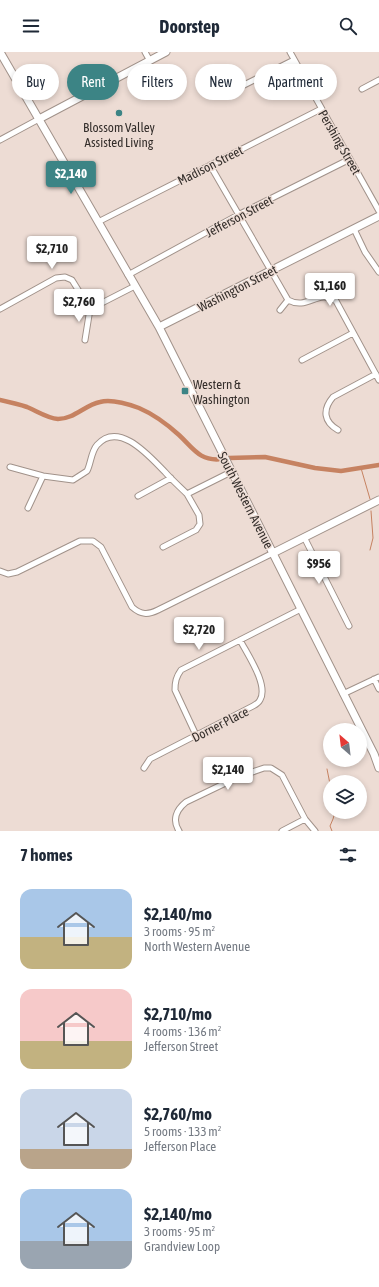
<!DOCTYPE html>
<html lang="en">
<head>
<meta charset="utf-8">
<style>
	body { margin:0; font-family:"Asap Condensed",sans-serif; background:#f6f6f7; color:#1f2937; height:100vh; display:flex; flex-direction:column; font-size:15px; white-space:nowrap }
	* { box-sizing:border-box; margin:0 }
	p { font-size:13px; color:#747a83 }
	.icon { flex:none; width:22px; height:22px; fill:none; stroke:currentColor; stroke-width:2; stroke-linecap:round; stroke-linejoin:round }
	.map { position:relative; height:779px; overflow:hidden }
	.panel { display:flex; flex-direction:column; background:#fff; flex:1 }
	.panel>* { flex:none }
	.top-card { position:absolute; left:12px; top:12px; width:355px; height:36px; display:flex; gap:8px }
	.needle { width:26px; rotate:332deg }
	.buttons { position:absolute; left:323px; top:671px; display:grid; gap:8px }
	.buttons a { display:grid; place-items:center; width:44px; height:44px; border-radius:50%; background:#fff; box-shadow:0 2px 6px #0003; font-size:20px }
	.price { position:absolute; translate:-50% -34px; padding:0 9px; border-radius:4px; background:#fff; color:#222; font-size:13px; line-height:26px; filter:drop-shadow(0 1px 2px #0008) }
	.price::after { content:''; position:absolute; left:50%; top:24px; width:12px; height:9px; margin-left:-6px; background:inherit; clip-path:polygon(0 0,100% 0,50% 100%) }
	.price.active { background:#3c8485; color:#fff }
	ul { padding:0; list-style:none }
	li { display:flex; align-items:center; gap:12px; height:100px; padding:0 20px }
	li span { display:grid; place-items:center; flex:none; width:112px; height:80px; border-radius:12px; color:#555 }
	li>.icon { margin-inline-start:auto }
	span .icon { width:48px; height:48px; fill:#fffc; stroke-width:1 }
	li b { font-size:17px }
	h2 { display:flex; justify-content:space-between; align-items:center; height:48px; padding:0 20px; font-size:17px }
	.tag { padding:0 14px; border-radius:18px; background:#fff; box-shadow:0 2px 6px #0003; font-size:14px; line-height:36px }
	.tag.active { background:#3c8485; color:#fff }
	header { display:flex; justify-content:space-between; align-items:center; height:52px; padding:0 20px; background:#fff; font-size:18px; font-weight:700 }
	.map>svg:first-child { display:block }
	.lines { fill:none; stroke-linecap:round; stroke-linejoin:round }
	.stream { stroke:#c68261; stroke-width:1 }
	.canal { stroke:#c68261; stroke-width:4.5 }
	.street-casing { stroke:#a1928a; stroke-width:7 }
	.secondary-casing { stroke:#a1928a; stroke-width:9 }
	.street { stroke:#fff; stroke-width:5 }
	.secondary { stroke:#fff; stroke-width:7 }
	.poi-dot { fill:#3c8485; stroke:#eddcd4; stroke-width:1.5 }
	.labels { text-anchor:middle; stroke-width:3; stroke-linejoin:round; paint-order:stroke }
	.poi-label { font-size:13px; fill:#342e2b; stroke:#eddcd4 }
	.street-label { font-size:13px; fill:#342e2b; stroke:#eddcd4 }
</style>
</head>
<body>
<header><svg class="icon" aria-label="menu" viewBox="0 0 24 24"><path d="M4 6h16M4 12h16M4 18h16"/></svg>Doorstep<svg class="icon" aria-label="search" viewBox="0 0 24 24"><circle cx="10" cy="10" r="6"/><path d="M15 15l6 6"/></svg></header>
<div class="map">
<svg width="379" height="779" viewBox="0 0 379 779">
	<rect width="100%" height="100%" fill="#eddcd4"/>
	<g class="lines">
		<path class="stream" d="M361,416L370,447
			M370,498L373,486L371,459
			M327,717L330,732
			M332,779L330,774L333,767L335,760"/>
		<path class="canal" d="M0,348C9,350 18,352 27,355C37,359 47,366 58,367C74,367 85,353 100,350C111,347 128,352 139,356C153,362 168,373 179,383C193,396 200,410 222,407
			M229,406L265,405L315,416L341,419L379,413"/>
		<g class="street-casing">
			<path id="street" d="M145,0L150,9
				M290,0L379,159
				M362,37L379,28
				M226,42L294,8
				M0,88L39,67
				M210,113L288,248C308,259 318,236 336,249L379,328
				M98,170L321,57
				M354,177L365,200L379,220
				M128,223L238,163L350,107
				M0,257L56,226L65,225L72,228L90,257
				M90,257L135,234
				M280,258L288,248
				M85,288L90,257
				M302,308L353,281
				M338,378C324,370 322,358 333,345L376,322
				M10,415L43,424L73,428L87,419C91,411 91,400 97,393C119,368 150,405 165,420C172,428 180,435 187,442L231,420
				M138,444L171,426
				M28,456L43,424
				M304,485L349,574
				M163,495L196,478L200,472L199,463L187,442
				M0,519L8,522L17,520L80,489H93L101,495L132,555C141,563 148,563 158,558L273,501
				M374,627L379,637
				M343,642L379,625
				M196,683L175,638C175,630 176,625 181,618L301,557
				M144,716L150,707L253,654C255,653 259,650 260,648C269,633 247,602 240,588
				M179,779C172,768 176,758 186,750L238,725L264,716H271L282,723L305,767L315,779
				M282,779L305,767"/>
		</g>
		<g class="secondary-casing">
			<path id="secondary" d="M0,0L159,275L374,702L379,716
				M39,67L166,0
				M159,275L379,164
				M273,501L379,448"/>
		</g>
		<use href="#street" class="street"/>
		<use href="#secondary" class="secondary"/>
	</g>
	<g class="poi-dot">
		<circle cx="119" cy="61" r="4"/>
		<rect x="181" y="335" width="8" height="8" rx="2"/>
	</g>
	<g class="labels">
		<g class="poi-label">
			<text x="119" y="80">Blossom Valley<tspan x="119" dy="15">Assisted Living</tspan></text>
			<text x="193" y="337" text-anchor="start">Western &amp;<tspan x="193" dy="15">Washington</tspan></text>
		</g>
		<g class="street-label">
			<text transform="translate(340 90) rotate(60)" y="5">Pershing Street</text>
			<text transform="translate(210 113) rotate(-27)" y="5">Madison Street</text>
			<text transform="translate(239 164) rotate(-28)" y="5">Jefferson Street</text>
			<text transform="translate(237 236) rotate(-27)" y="5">Washington Street</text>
			<text transform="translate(246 448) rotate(63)" y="5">South Western Avenue</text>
			<text transform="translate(220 672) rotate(-27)" y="5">Dorner Place</text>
		</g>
	</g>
</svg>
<div class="buttons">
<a><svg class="needle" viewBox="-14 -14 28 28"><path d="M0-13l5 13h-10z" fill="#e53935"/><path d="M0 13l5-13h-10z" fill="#747a83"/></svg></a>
<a><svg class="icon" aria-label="layers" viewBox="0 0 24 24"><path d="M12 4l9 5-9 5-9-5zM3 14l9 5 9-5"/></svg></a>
</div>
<b class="price active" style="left:71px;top:143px">$2,140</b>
<b class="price" style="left:52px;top:218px">$2,710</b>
<b class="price" style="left:330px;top:255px">$1,160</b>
<b class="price" style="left:79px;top:271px">$2,760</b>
<b class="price" style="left:319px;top:533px">$956</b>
<b class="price" style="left:199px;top:599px">$2,720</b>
<b class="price" style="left:228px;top:739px">$2,140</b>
<div class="top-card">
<a class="tag">Buy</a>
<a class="tag active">Rent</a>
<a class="tag">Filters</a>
<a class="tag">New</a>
<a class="tag">Apartment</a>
</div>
</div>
<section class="panel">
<h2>7 homes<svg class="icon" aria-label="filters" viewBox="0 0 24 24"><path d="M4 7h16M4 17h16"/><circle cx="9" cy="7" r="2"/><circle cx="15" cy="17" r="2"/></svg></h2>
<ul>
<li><span style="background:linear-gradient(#a9c7e8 60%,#c2b280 0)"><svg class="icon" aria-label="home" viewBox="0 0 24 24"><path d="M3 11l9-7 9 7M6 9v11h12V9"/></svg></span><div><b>$2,140/mo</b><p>3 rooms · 95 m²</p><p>North Western Avenue</p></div></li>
<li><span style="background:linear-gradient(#f6c9c9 65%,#c2b280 0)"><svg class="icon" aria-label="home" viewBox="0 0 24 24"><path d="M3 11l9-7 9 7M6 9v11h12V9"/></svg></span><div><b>$2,710/mo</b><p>4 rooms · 136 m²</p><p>Jefferson Street</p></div></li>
<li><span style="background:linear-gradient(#c9d6e8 75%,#b9a48a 0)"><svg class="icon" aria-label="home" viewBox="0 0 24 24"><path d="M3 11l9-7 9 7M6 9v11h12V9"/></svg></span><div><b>$2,760/mo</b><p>5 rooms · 133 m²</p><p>Jefferson Place</p></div></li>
<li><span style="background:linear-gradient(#a9c7e8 65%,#9aa5b1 0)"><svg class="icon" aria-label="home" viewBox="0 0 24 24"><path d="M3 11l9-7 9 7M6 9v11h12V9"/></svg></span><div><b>$2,140/mo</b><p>3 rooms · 95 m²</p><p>Grandview Loop</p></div></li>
</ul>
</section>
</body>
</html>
